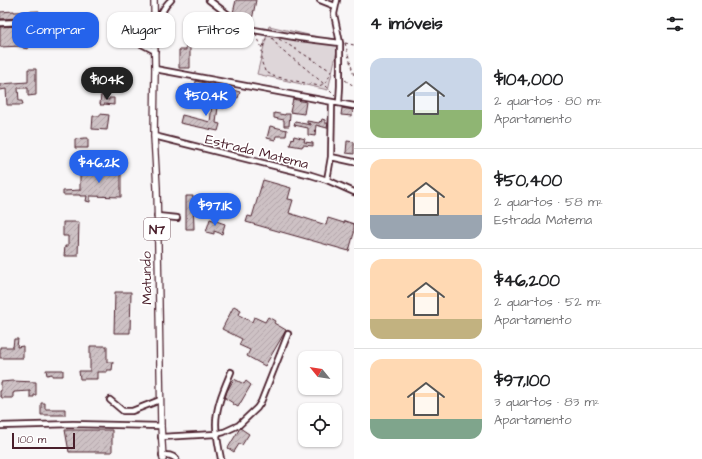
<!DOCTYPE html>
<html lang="pt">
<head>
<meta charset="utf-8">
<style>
	body { margin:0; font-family:"Architects Daughter",sans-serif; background:#f6f6f6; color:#202124; height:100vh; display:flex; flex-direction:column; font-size:15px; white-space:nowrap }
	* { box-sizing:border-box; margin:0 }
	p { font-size:13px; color:#757577 }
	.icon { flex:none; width:22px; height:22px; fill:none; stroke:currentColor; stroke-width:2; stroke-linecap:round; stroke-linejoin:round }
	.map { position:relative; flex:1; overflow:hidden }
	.sheet { display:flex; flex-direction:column; background:#fff; width:348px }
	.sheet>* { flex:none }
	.banner { position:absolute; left:12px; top:12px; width:282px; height:36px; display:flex; gap:8px }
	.needle { width:26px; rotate:300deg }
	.controls { position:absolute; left:298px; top:351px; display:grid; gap:8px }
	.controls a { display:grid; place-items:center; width:44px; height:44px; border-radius:8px; background:#fff; box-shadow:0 1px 3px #0004; font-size:20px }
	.scale { position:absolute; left:12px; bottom:10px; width:63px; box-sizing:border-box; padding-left:4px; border:2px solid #4a1f2b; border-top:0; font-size:11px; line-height:14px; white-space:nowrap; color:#4a1f2b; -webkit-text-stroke:3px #fff; paint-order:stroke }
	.price { position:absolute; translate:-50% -34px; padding:0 9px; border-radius:14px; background:#2563eb; color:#fff; font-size:13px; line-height:26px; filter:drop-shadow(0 1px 2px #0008) }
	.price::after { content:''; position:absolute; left:50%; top:24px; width:12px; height:9px; margin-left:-6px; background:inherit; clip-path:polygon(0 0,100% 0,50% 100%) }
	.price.selected { background:#222; color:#fff }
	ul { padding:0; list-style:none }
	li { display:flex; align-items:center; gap:12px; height:100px; padding:0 16px }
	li+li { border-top:1px solid #e0e0e0 }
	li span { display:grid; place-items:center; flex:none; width:112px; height:80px; border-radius:12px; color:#555 }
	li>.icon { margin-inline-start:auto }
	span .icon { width:48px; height:48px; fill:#fffc; stroke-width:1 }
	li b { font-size:17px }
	h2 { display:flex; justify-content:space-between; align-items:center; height:48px; padding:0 16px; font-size:17px }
	.pill { padding:0 14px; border-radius:12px; background:#fff; box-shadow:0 1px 3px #0004; font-size:14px; line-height:36px }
	.pill.selected { background:#2563eb; color:#fff }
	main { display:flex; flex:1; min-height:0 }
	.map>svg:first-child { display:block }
	.garden { fill:#ded6d9; stroke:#947a82 }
	.building { fill:url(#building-hatch); stroke:#4a1f2b }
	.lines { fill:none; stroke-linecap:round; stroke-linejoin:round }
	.minor-casing { stroke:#4a1f2b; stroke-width:8 }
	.major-casing { stroke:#4a1f2b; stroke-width:8 }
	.path { stroke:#4a1f2b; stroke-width:1; stroke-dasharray:3 3; stroke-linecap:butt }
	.minor { stroke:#fff; stroke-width:4.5 }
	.major { stroke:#fff; stroke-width:5.5 }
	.labels { text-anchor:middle; stroke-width:3.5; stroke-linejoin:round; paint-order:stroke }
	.shield { fill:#fff; stroke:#80626b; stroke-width:1 }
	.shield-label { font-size:13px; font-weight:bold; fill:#4a1f2b }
	.street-label { font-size:14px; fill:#4a1f2b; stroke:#fff }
</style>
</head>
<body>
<main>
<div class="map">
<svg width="354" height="459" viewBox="0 0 354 459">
	<defs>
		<pattern id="building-hatch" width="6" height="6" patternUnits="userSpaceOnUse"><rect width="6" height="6" fill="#cdc1c4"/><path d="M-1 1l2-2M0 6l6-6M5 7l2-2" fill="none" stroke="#b2a5a9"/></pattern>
	</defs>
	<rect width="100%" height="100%" fill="#f8f6f7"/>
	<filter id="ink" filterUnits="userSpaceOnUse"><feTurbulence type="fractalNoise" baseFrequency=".025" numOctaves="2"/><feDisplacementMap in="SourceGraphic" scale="8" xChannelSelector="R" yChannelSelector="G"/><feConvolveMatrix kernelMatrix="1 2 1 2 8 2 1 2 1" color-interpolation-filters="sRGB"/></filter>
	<g filter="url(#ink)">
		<path class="garden" d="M269,26L339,42L328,90L257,74Z"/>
		<path class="building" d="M236,0H256L252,20L239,18L233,13Z
			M14,11V12L39,11V17L0,19V12Z
			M39,25L40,46H29L28,49L23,48V46L0,47V27Z
			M186,43H190V68H179V50H186Z
			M28,69H36V95L28,96V88H18L19,101H22L23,105H7L6,89L0,90V84L28,82Z
			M86,70H99V76H85Z
			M196,81L215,85L214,92L195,87Z
			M180,88H196V100H180Z
			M230,88L233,90L240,92L238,98L233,97V100L225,93Z
			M101,95H104V99L109,100V98H114V105L104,104V105H100L101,104H100Z
			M213,96H219V101L225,103L224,108L218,107L216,123L220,124L218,131L180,123L182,115L210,122Z
			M293,99L306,102L304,114L290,112Z
			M342,108L353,110L352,116L341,115Z
			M274,113L285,115V114H290L289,126H284V120L274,118Z
			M100,114L109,115L107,130L92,129L93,116H100Z
			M322,119L325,120V123H328L327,128L316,125L315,136L308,135V128L294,125L295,122L311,125V124L307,123V121L319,123L320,121L321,122Z
			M270,126L287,130L286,136H276L275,140L267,138Z
			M294,136L305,139L304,142L313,143V146L303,145L302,147L290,145L292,138L293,139Z
			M84,138H88V148H75V139Z
			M347,141L354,142V154L346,153Z
			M121,169V197L90,196V202L86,201L87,196H80V195H63V191L80,190V171Z
			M263,180L291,188L288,199L293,200L289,213L326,225L328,218L344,223L345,221L354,224V233L349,251L246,222L248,216L252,217Z
			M186,196H193L194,229H186Z
			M210,219L225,224L222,234L214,231V234L206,232Z
			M63,222H79L78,256H64L65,246H68V236H63Z
			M115,292H131L130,333H114Z
			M234,306L241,310L239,315L252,322L254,317L265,322L268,317L275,321L274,323L286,330L265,366L247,356L250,350L239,345L242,339L222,329Z
			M14,339H18L17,347L23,346V358H0V347H13Z
			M90,346H107V362H113L112,370H107V372H97V379H80L79,371H90Z
			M46,370H63V376H52V374L47,375Z
			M234,379L244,384L246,381L251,385L238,407L233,404V403L225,398L227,391Z
			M12,381L36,382V395H34V397H30V391L14,392V393H13V398H2L1,396H0V391H1V382Z
			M41,403H45V409H65V415H41Z
			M240,428L249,434L242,445L239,444L234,452L228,448Z
			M65,430H112V452H69Z"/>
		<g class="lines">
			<g class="minor-casing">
				<path id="minor" d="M209,0L234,19L254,30L300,38L340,43
					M320,0L335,6
					M337,0L334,14L340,43V86L339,103
					M0,23L42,21
					M155,28C159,18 163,7 171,0
					M119,36L130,38L155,51
					M155,69L354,106
					M154,136L311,175L327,180L354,192
					M331,157L332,102
					M327,180L331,157L354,162
					M157,216L177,218
					M110,400L123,411H132L160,400
					M0,426L73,424L161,426
					M161,437L216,434L224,432L239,425L257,408L261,402L288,334
					M162,455C168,455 172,455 176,459
					M221,459C219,448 216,436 216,424C216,406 224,389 231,372"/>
			</g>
			<g class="major-casing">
				<path id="major" d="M154,0L155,69L154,136L157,188L161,426L163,459"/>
			</g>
			<path class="path" d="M256,34L262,48V63L265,71L273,76L319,86C328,82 328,80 331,71
				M272,38L281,50L304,67L324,84L336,96
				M279,39L336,74
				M345,43L354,76
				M345,43L354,45
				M263,47L267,36
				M345,80L354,86"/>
			<use href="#minor" class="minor"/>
			<use href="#major" class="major"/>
		</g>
	</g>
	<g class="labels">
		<rect class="shield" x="144" y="218" width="26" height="22" rx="3"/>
		<g class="shield-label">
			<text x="157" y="234">N7</text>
		</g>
		<g class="street-label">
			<text transform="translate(257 151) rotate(14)" y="5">Estrada Matema</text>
			<text transform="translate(146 278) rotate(-91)" y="5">Matundo</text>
		</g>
	</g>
</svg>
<div class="controls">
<a><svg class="needle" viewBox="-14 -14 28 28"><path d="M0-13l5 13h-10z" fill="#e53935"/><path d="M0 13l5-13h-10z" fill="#757577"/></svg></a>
<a><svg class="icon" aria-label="locate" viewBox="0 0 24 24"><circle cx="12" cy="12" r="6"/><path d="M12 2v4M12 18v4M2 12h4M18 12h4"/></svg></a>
</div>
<div class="scale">100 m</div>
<b class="price selected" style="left:107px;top:101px">$104K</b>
<b class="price" style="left:206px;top:117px">$50.4K</b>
<b class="price" style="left:99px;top:184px">$46.2K</b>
<b class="price" style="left:215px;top:227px">$97.1K</b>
<div class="banner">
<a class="pill selected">Comprar</a>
<a class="pill">Alugar</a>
<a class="pill">Filtros</a>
</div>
</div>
<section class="sheet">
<h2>4 imóveis<svg class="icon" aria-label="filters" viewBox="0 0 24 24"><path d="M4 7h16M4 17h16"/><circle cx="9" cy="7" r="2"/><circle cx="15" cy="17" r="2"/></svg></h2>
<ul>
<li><span style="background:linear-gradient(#c9d6e8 65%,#8fb573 0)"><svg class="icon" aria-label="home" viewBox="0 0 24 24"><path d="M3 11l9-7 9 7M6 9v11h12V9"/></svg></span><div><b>$104,000</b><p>2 quartos · 80 m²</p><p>Apartamento</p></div></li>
<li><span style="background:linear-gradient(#ffd9b3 70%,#9aa5b1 0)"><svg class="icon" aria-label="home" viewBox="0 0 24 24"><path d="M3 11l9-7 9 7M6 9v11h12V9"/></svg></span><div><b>$50,400</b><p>2 quartos · 58 m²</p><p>Estrada Matema</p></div></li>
<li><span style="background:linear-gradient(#ffd9b3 75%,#c2b280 0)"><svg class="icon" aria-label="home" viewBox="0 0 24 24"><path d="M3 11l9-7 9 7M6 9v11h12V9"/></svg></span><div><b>$46,200</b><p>2 quartos · 52 m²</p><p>Apartamento</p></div></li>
<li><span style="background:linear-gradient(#ffd9b3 75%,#7fa58c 0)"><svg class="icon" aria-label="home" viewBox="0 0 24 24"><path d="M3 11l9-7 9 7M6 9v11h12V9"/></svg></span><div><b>$97,100</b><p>3 quartos · 83 m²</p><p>Apartamento</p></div></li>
</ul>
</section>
</main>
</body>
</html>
